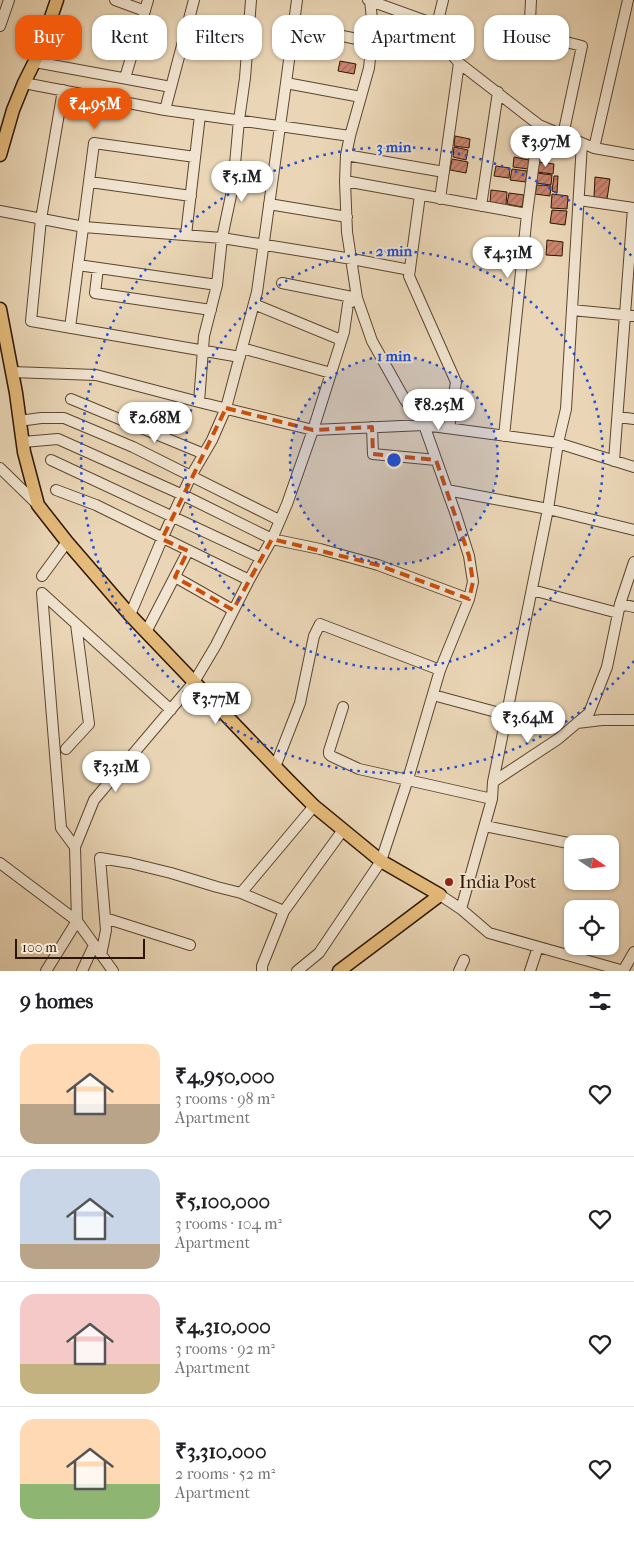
<!DOCTYPE html>
<html lang="en">
<head>
<meta charset="utf-8">
<style>
	body { margin:0; font-family:"IM FELL French Canon",serif; background:#f2f2f2; color:#202124; height:100vh; display:flex; flex-direction:column; font-size:19px; white-space:nowrap }
	* { box-sizing:border-box; margin:0 }
	p { font-size:16px; color:#757577 }
	.icon { flex:none; width:28px; height:28px; fill:none; stroke:currentColor; stroke-width:2; stroke-linecap:round; stroke-linejoin:round }
	.map { position:relative; height:971px; overflow:hidden }
	.panel { display:flex; flex-direction:column; background:#fff; flex:1 }
	.panel>* { flex:none }
	.top-card { position:absolute; left:15px; top:15px; width:605px; height:45px; display:flex; gap:10px }
	.needle { width:32px; rotate:103deg }
	.tools { position:absolute; left:564px; top:835px; display:grid; gap:10px }
	.tools a { display:grid; place-items:center; width:55px; height:55px; border-radius:10px; background:#fff; box-shadow:0 1px 4px #0004; font-size:25px }
	.scale { position:absolute; left:15px; bottom:12px; width:130px; box-sizing:border-box; padding-left:5px; border:2px solid #2c1500; border-top:0; font-size:14px; line-height:18px; white-space:nowrap; color:#2c1500; -webkit-text-stroke:4px #f1e4d0; paint-order:stroke }
	.price { position:absolute; translate:-50% -42px; padding:0 11px; border-radius:18px; background:#fff; color:#222; font-size:16px; line-height:32px; filter:drop-shadow(0 1px 2px #0008) }
	.price::after { content:''; position:absolute; left:50%; top:30px; width:15px; height:11px; margin-left:-8px; background:inherit; clip-path:polygon(0 0,100% 0,50% 100%) }
	.price.selected { background:#ea580c; color:#fff }
	ul { padding:0; list-style:none }
	li { display:flex; align-items:center; gap:15px; height:125px; padding:0 20px }
	li+li { border-top:1px solid #e0e0e0 }
	li span { display:grid; place-items:center; flex:none; width:140px; height:100px; border-radius:15px; color:#555 }
	li>.icon { margin-inline-start:auto }
	span .icon { width:60px; height:60px; fill:#fffc; stroke-width:1 }
	li b { font-size:21px }
	h2 { display:flex; justify-content:space-between; align-items:center; height:60px; padding:0 20px; font-size:21px }
	.pill { padding:0 18px; border-radius:15px; background:#fff; box-shadow:0 1px 4px #0004; font-size:18px; line-height:45px }
	.pill.selected { background:#ea580c; color:#fff }
	.map>svg:first-child { display:block }
	.building { fill:url(#building-hatch); stroke:#2c1500 }
	.lines { fill:none; stroke-linecap:round; stroke-linejoin:round }
	.minor-casing { stroke:#5c452e; stroke-width:12 }
	.major-casing { stroke:#2c1500; stroke-width:15 }
	.minor { stroke:#f1e4d0; stroke-width:10 }
	.major { stroke:#e5bb7b; stroke-width:12 }
	.marked { fill:none; stroke:#cc4f0a; stroke-width:4; stroke-dasharray:10 6; stroke-linejoin:round }
	.ring { fill:none; stroke:#1d4ed8; stroke-width:2.5; stroke-dasharray:2.5 5 }
	.poi-dot { fill:#8f2418; stroke:#f1e4d0; stroke-width:2 }
	.labels { text-anchor:middle; stroke-width:4; stroke-linejoin:round; paint-order:stroke }
	.poi-label { font-size:18px; fill:#2c1500; stroke:#f1e4d0; text-anchor:start }
	.centre { fill:#1d4ed8; stroke:#f1e4d0; stroke-width:2.5 }
	.ring-label { font-size:15px; text-anchor:middle; font-weight:bold; fill:#1d4ed8; stroke:#f1e4d0; stroke-width:4; stroke-linejoin:round; paint-order:stroke }
</style>
</head>
<body>
<div class="map">
<svg width="634" height="971" viewBox="0 0 634 971">
	<defs>
		<pattern id="building-hatch" width="6" height="6" patternUnits="userSpaceOnUse" patternTransform="scale(1.25)"><rect width="6" height="6" fill="#cc846f"/><path d="M-1 1l2-2M0 6l6-6M5 7l2-2" fill="none" stroke="#a66b59"/></pattern>
	</defs>
	<rect width="100%" height="100%" fill="#ead6b6"/>
	<filter id="stains"><feTurbulence type="fractalNoise" baseFrequency=".004" numOctaves="4"/><feColorMatrix values="0 0 0 0 .2 0 0 0 0 .09 0 0 0 0 .02 0 0 0 .5 -.17"/></filter>
	<radialGradient id="worn" r=".72"><stop offset=".6" stop-color="#630" stop-opacity="0"/><stop offset="1" stop-color="#630" stop-opacity=".3"/></radialGradient>
	<path class="building" d="M340,61L356,64L354,74L338,71Z
		M455,136L470,139L469,148L454,146Z
		M454,147L468,150L466,160L453,157Z
		M514,157L529,160L528,169L513,167Z
		M452,159L468,162L466,173L450,170Z
		M538,162L554,164L553,174L537,172Z
		M496,166L510,168L509,178L494,176Z
		M512,169L527,171L526,182L510,180Z
		M537,173L552,175L551,185L536,183Z
		M554,176H558L557,193L552,191Z
		M595,177L610,179L607,199L594,197Z
		M537,185L551,186L550,196L535,194Z
		M491,190L507,192L506,205L490,202Z
		M509,193L524,195L522,207L507,204Z
		M552,194L568,196L567,209L551,208Z
		M552,210L567,211L565,225L550,223Z
		M547,240L563,242L562,256L546,255Z"/>
	<g class="lines">
		<g class="minor-casing">
			<path id="minor" d="M115,0L145,11
				M297,0L286,83L361,97
				M368,0L437,25L454,57L459,63L539,125L594,148L634,155
				M531,0L530,21L542,36L582,46L563,135
				M437,25L443,0
				M0,26L9,0
				M293,26L372,42
				M35,62L171,87
				M125,78L148,0
				M24,83L165,110L350,136
				M63,90L41,219L31,321L240,357
				M165,110L194,0
				M594,148L628,0
				M346,155L444,172
				M345,181L527,214
				M90,182L191,196
				M420,195L409,276L456,382L449,428
				M440,199L459,63
				M579,200L634,208
				M269,204L347,217
				M481,206L498,92
				M0,211L84,227L222,238L352,259L410,270
				M186,235L200,115
				M78,265L217,285
				M98,268L95,293L211,310
				M282,283L357,298
				M254,304L341,340
				M572,310L634,316
				M70,328L94,143L195,157
				M242,348L331,373
				M12,372L96,375L199,402L313,430L424,425L558,443L634,467
				M71,399L204,454
				M199,402L204,336L217,285L222,238L233,186L239,120L245,78L251,0
				M618,417L634,419
				M19,421L41,418H64L133,447L279,520
				M372,427L373,454L436,460
				M504,436L527,214L539,125
				M23,442L58,439L183,495L272,539L320,549L378,565L469,599
				M51,460L261,558
				M614,461L633,208
				M0,468L38,505
				M56,490L96,505L249,580
				M447,490L548,509L634,530
				M42,576L67,542
				M175,577L233,610
				M532,590L618,613
				M42,593L61,828L75,847
				M42,593L171,710
				M620,604L634,607
				M130,615L162,539L191,476L212,440L226,408L257,292L286,83
				M146,632L188,551
				M433,695L507,715
				M343,707L329,751V754L331,756L359,769L492,799
				M577,723L602,720H634
				M66,749L89,724L76,624
				M275,767L300,703L314,636L320,624L440,670
				M493,782L558,739L589,713L607,667L620,604L634,562
				M485,826L573,844
				M0,863L77,921L113,971
				M241,893L314,806
				M440,895L461,909L489,933L624,971
				M461,909L492,799L493,782L548,509L558,443L566,409L582,143
				M105,918L190,945
				M101,955L106,930L100,858L130,863L171,873L217,887L241,893L284,911L343,830
				M46,971L77,921L75,847L94,800L194,682L216,645L249,580L272,539L287,504L313,430L344,332L348,304L357,298
				M82,971L94,945
				M262,971V966L284,911
				M297,971L319,953L381,861L408,779L440,670L469,599L473,582L469,556L456,515L424,425L405,400L372,341L357,298L347,232L345,181L346,155L350,136L369,68L373,29L370,0
				M459,971L464,960
				M530,971L538,947
				M623,971L634,952"/>
		</g>
		<g class="major-casing">
			<path id="major" d="M0,155L13,110L24,83L38,55L57,0
				M0,309L16,393L24,452L38,505L67,542L130,615L288,780L314,806L381,861L440,895L339,971"/>
		</g>
		<use href="#minor" class="minor"/>
		<use href="#major" class="major"/>
	</g>
	<path class="marked" d="M226,408L313,430L372,427L373,454L436,460L469,556L473,582L469,599L378,565L272,539L233,610L175,577L188,551L162,539Z"/>
	<circle cx="394" cy="460" r="104" fill="#1d4ed8" fill-opacity=".12"/>
	<g class="ring">
		<circle cx="394" cy="460" r="104"/>
		<circle cx="394" cy="460" r="209"/>
		<path d="M634 661A313 313 0 1 1 634 259"/>
	</g>
	<circle class="poi-dot" cx="449" cy="882" r="5"/>
	<g class="labels">
		<g class="poi-label">
			<text x="459" y="888">India Post</text>
		</g>
	</g>
	<circle cx="394" cy="460" r="8" class="centre"/>
	<g class="ring-label">
		<text x="394" y="152">3 min</text>
		<text x="394" y="256">2 min</text>
		<text x="394" y="361">1 min</text>
	</g>
	<rect width="100%" height="100%" filter="url(#stains)"/>
	<rect width="100%" height="100%" fill="url(#worn)"/>
</svg>
<div class="tools">
<a><svg class="needle" viewBox="-14 -14 28 28"><path d="M0-13l5 13h-10z" fill="#e53935"/><path d="M0 13l5-13h-10z" fill="#757577"/></svg></a>
<a><svg class="icon" aria-label="locate" viewBox="0 0 24 24"><circle cx="12" cy="12" r="6"/><path d="M12 2v4M12 18v4M2 12h4M18 12h4"/></svg></a>
</div>
<div class="scale">100 m</div>
<b class="price selected" style="left:95px;top:130px">₹4.95M</b>
<b class="price" style="left:546px;top:168px">₹3.97M</b>
<b class="price" style="left:242px;top:203px">₹5.1M</b>
<b class="price" style="left:508px;top:279px">₹4.31M</b>
<b class="price" style="left:439px;top:431px">₹8.25M</b>
<b class="price" style="left:155px;top:444px">₹2.68M</b>
<b class="price" style="left:216px;top:725px">₹3.77M</b>
<b class="price" style="left:528px;top:744px">₹3.64M</b>
<b class="price" style="left:116px;top:793px">₹3.31M</b>
<div class="top-card">
<a class="pill selected">Buy</a>
<a class="pill">Rent</a>
<a class="pill">Filters</a>
<a class="pill">New</a>
<a class="pill">Apartment</a>
<a class="pill">House</a>
</div>
</div>
<section class="panel">
<h2>9 homes<svg class="icon" aria-label="filters" viewBox="0 0 24 24"><path d="M4 7h16M4 17h16"/><circle cx="9" cy="7" r="2"/><circle cx="15" cy="17" r="2"/></svg></h2>
<ul>
<li><span style="background:linear-gradient(#ffd9b3 60%,#b9a48a 0)"><svg class="icon" aria-label="home" viewBox="0 0 24 24"><path d="M3 11l9-7 9 7M6 9v11h12V9"/></svg></span><div><b>₹4,950,000</b><p>3 rooms · 98 m²</p><p>Apartment</p></div><svg class="icon" aria-label="heart" viewBox="0 0 24 24"><path d="M12 20l-8-8c-3-5 5-10 8-4 3-6 11-1 8 4z"/></svg></li>
<li><span style="background:linear-gradient(#c9d6e8 75%,#b9a48a 0)"><svg class="icon" aria-label="home" viewBox="0 0 24 24"><path d="M3 11l9-7 9 7M6 9v11h12V9"/></svg></span><div><b>₹5,100,000</b><p>3 rooms · 104 m²</p><p>Apartment</p></div><svg class="icon" aria-label="heart" viewBox="0 0 24 24"><path d="M12 20l-8-8c-3-5 5-10 8-4 3-6 11-1 8 4z"/></svg></li>
<li><span style="background:linear-gradient(#f6c9c9 70%,#c2b280 0)"><svg class="icon" aria-label="home" viewBox="0 0 24 24"><path d="M3 11l9-7 9 7M6 9v11h12V9"/></svg></span><div><b>₹4,310,000</b><p>3 rooms · 92 m²</p><p>Apartment</p></div><svg class="icon" aria-label="heart" viewBox="0 0 24 24"><path d="M12 20l-8-8c-3-5 5-10 8-4 3-6 11-1 8 4z"/></svg></li>
<li><span style="background:linear-gradient(#ffd9b3 65%,#8fb573 0)"><svg class="icon" aria-label="home" viewBox="0 0 24 24"><path d="M3 11l9-7 9 7M6 9v11h12V9"/></svg></span><div><b>₹3,310,000</b><p>2 rooms · 52 m²</p><p>Apartment</p></div><svg class="icon" aria-label="heart" viewBox="0 0 24 24"><path d="M12 20l-8-8c-3-5 5-10 8-4 3-6 11-1 8 4z"/></svg></li>
</ul>
</section>
</body>
</html>
